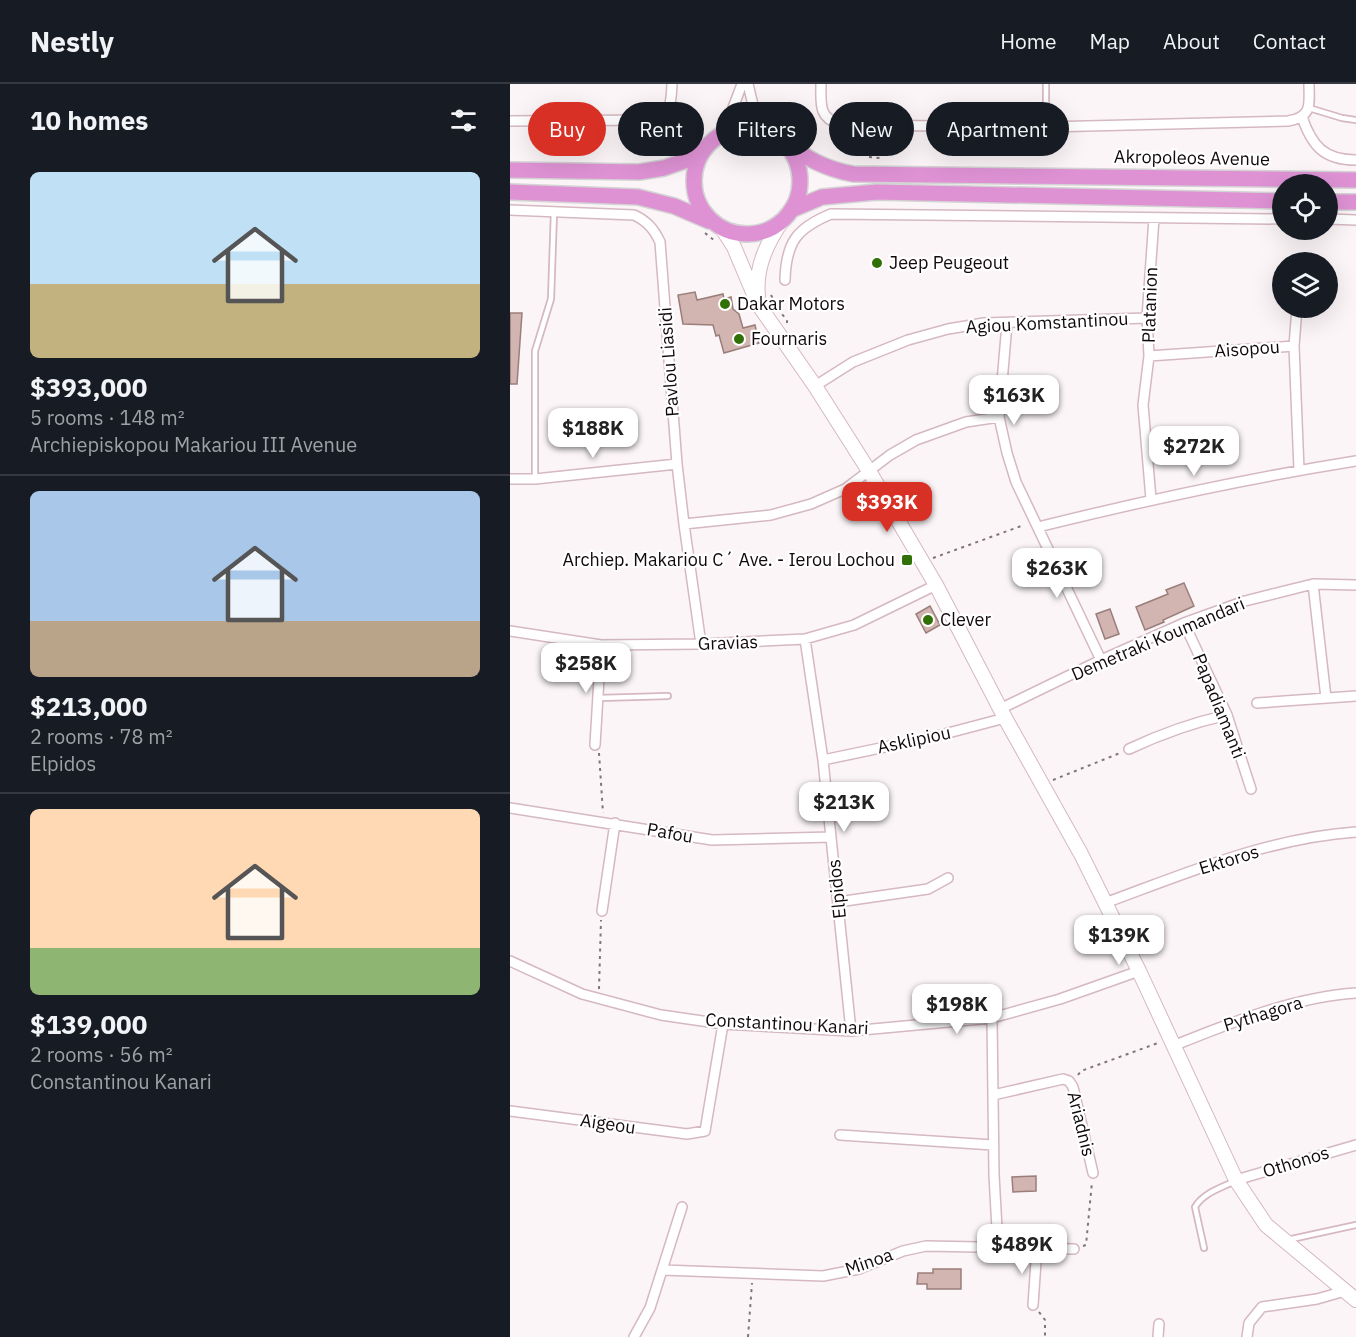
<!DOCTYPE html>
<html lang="en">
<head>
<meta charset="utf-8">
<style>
	body { margin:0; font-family:"IBM Plex Sans",sans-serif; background:#242831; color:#f1f3f6; height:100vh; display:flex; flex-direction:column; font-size:22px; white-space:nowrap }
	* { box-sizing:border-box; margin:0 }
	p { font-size:20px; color:#9ea1a6 }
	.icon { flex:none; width:33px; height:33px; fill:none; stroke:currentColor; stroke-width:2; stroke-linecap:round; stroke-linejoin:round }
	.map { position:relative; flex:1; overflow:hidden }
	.side { display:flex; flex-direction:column; background:#171b24; width:510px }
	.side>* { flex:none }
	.banner { position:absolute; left:18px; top:18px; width:570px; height:54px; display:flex; gap:12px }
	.buttons { position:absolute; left:762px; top:90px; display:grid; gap:12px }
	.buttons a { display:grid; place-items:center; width:66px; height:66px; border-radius:50%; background:#171b24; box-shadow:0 6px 24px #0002; font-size:30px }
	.price { position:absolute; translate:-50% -51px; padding:0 14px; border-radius:12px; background:#fff; color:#222; font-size:20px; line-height:39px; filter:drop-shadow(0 2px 3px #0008) }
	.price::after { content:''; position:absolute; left:50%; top:36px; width:18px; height:14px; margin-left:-9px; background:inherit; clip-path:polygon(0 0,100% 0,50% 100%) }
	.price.selected { background:#d93025; color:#fff }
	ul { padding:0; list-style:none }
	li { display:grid; align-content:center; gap:12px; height:318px; padding:0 30px }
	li+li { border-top:2px solid #363941 }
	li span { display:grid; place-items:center; height:186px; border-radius:9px; color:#555 }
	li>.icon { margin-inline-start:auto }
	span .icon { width:108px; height:108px; fill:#fffc; stroke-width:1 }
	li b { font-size:26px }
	h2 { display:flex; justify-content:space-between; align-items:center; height:72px; padding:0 30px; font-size:26px }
	.tag { padding:0 21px; border-radius:27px; background:#171b24; box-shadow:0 6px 24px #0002; font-size:21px; line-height:54px }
	.tag.selected { background:#d93025; color:#fff }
	header { display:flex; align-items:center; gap:36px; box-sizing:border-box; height:84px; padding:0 30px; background:#171b24; border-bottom:2px solid #363941 }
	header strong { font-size:28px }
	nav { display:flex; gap:33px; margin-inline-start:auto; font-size:21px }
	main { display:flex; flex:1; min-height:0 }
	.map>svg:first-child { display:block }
	.building { fill:#d2b4b0; stroke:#9a7e7a; stroke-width:1.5 }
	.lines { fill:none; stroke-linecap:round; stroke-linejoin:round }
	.service-casing { stroke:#d5b8c0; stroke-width:8 }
	.minor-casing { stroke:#d5b8c0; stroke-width:12 }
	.secondary-casing { stroke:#d5b8c0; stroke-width:16 }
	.trunk-casing { stroke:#d4d3d3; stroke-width:18 }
	.path { stroke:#7e7679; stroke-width:2; stroke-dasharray:3 4.5; stroke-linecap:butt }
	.service { stroke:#fff; stroke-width:4.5 }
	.minor { stroke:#fff; stroke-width:9 }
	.secondary { stroke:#fff; stroke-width:14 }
	.trunk { stroke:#de92d4; stroke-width:15 }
	.poi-dot { fill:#317006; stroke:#fff; stroke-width:2 }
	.labels { text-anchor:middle; stroke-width:4.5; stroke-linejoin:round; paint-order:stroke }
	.street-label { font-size:18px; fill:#12090c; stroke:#fff }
	.poi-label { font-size:18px; fill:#12090c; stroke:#fff; text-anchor:start }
</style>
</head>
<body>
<header>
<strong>Nestly</strong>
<nav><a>Home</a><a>Map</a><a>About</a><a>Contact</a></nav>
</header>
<main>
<section class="side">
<h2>10 homes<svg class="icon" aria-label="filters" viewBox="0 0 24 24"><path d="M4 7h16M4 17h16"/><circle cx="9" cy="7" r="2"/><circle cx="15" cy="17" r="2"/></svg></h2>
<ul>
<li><span style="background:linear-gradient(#bfe0f5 60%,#c2b280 0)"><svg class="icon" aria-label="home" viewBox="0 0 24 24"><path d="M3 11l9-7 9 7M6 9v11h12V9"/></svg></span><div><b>$393,000</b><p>5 rooms · 148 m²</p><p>Archiepiskopou Makariou III Avenue</p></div></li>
<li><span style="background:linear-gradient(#a9c7e8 70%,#b9a48a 0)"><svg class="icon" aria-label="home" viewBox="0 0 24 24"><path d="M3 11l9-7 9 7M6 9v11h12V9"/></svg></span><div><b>$213,000</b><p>2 rooms · 78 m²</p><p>Elpidos</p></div></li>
<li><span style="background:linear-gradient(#ffd9b3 75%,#8fb573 0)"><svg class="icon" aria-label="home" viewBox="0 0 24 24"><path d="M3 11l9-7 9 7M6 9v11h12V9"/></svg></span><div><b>$139,000</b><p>2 rooms · 56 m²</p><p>Constantinou Kanari</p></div></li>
</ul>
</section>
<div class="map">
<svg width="846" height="1253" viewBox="0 0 846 1253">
	<rect width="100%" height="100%" fill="#fbf5f7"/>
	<path class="building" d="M185,208L187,216L213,210L214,215L221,213L223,225L229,230L233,244L245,241L249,259L214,269L209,251L206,252L203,241L173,240L168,211Z
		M0,229H12L7,300H0Z
		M674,499L684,522L653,536L654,538L635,546L626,523L658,510L656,506Z
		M420,522L430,541L416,549L406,530Z
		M600,525L609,550L595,555L586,530Z
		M526,1092V1107L503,1108L502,1093Z
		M423,1185H451V1205H417V1200H407L408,1189H423Z"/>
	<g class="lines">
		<g class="service-casing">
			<path id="service" d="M799,24L832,34L846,36
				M536,42V0
				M25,395V267L41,215L44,128
				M89,614L158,612
				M777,1156L846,1141
				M694,1164L685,1123C693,1109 711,1104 725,1097"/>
		</g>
		<g class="minor-casing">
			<path id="minor" d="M238,0L243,21L258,47
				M311,0C311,20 308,34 331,41L536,43L778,37C803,33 799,20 799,0
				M792,33C802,62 814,76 846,76
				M0,37L147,36C162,27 161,16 162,0
				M208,51L221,29L232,0
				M0,126L124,131C137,137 144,145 150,158L167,380L174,440L191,560
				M818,135L846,136
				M275,196C276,158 287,144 321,130L772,135
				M787,224L784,262L789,386
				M497,240L489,333L497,369L506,398L591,576
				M639,272L784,262
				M305,302L343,278L398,256L438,245L474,239L637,234
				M0,395H25L167,380
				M641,415L633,321L639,272L637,234L644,134
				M174,440L261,431L301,420L335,405L380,371L406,356L456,338L489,333
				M528,443C633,417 739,394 846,377
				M803,500L816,614
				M674,539L717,631L741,705
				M0,547L91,561L191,560L295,555L344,541L426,501
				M295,555L313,676L341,947
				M747,619L846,612
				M490,625L591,576L674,539L735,517L803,500L846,501
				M85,661L91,561
				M619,665C653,649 681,639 717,631
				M313,676L423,653L495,634
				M0,724L202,756L321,753
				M328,818L418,805L438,794
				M595,819C677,789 758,754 846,748
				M92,827L105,739
				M0,877L72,910L151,931L213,940L341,947L482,934L550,915L629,887
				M482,934L484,1091L488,1163
				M663,962C720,939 784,913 846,909
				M483,1011L553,995L559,997L563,1003L583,1089
				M0,1027L177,1050L195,1047L213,940
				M330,1051L483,1061
				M726,1096L846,1061
				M153,1186L313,1192L349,1185L393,1167L416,1162L564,1165
				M523,1221L527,1163
				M124,1253L140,1224L172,1123
				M648,1253L649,1240
				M737,1253L739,1239L752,1223L807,1215L835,1207"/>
		</g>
		<g class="secondary-casing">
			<path id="secondary" d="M211,143L224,163L248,220L305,302L359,387L426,501L495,634L571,770L629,887L726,1096L756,1141L846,1216
				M248,212C245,183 257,159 273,135"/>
		</g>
		<g class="trunk-casing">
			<path id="trunk" d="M184 97a53 53 0 1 1 106 0a53 53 0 1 1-106 0Z
				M273,57C296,74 315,85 343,90L846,96
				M0,86L129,88L154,84L180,75L192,68
				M0,108L128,113L164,122L199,137
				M818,118H846
				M281,126L312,113L367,108L772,117"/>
		</g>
		<path class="path" d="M359,73L370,74V76
			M195,149L205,157
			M261,211L270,228L277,236V239
			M423,474L514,441
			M89,669L93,729
			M543,696L610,669
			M89,905L91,836
			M568,991L571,987L648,959
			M573,1162L576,1161L582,1098
			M529,1228L535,1236V1253
			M238,1253L242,1199"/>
		<use href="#service" class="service"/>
		<use href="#minor" class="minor"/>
		<use href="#secondary" class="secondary"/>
		<use href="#trunk" class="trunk"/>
	</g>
	<g class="poi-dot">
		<circle cx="367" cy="179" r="6"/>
		<circle cx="215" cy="220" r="6"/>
		<circle cx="229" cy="255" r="6"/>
		<rect x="391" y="470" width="12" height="12" rx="3"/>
		<circle cx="418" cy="536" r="6"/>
	</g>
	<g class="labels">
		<g class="street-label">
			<text transform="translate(682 74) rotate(1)" y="6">Akropoleos Avenue</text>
			<text transform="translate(640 221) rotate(-88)" y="6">Platanion</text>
			<text transform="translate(537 239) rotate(-3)" y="6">Agiou Komstantinou</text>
			<text transform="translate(737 265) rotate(-4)" y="6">Aisopou</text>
			<text transform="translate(159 278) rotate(-94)" y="6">Pavlou Liasidi</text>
			<text transform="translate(648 555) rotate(-23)" y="6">Demetraki Koumandari</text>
			<text transform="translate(218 559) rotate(-2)" y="6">Gravias</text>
			<text transform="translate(709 622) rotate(68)" y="6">Papadiamanti</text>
			<text transform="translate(404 656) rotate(-12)" y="6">Asklipiou</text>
			<text transform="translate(160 749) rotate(10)" y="6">Pafou</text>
			<text transform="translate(719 776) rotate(-17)" y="6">Ektoros</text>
			<text transform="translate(327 805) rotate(-96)" y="6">Elpidos</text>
			<text transform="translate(753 930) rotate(-17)" y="6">Pythagora</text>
			<text transform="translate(277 940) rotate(3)" y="6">Constantinou Kanari</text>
			<text transform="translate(98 1040) rotate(8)" y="6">Aigeou</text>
			<text transform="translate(571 1040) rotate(76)" y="6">Ariadnis</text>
			<text transform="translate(786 1078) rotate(-17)" y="6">Othonos</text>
			<text transform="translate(359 1178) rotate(-19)" y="6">Minoa</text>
		</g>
		<g class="poi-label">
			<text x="379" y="185">Jeep Peugeout</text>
			<text x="227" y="226">Dakar Motors</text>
			<text x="241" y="261">Fournaris</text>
			<text x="385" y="482" text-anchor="end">Archiep. Makariou C´ Ave. - Ierou Lochou</text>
			<text x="430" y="542">Clever</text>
		</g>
	</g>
</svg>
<div class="buttons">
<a><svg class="icon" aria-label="locate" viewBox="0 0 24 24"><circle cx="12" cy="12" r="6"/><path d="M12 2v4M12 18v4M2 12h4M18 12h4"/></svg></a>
<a><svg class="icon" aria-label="layers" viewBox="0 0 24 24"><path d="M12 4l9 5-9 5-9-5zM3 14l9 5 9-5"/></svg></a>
</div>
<b class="price" style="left:504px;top:342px">$163K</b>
<b class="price" style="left:83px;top:375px">$188K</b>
<b class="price" style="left:684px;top:393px">$272K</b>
<b class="price selected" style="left:377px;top:449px">$393K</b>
<b class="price" style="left:547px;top:515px">$263K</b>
<b class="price" style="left:76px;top:610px">$258K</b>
<b class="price" style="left:334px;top:749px">$213K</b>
<b class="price" style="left:609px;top:882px">$139K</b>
<b class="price" style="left:447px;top:951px">$198K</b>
<b class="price" style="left:512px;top:1191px">$489K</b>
<div class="banner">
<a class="tag selected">Buy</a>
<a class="tag">Rent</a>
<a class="tag">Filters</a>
<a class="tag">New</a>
<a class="tag">Apartment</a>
</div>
</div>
</main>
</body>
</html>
